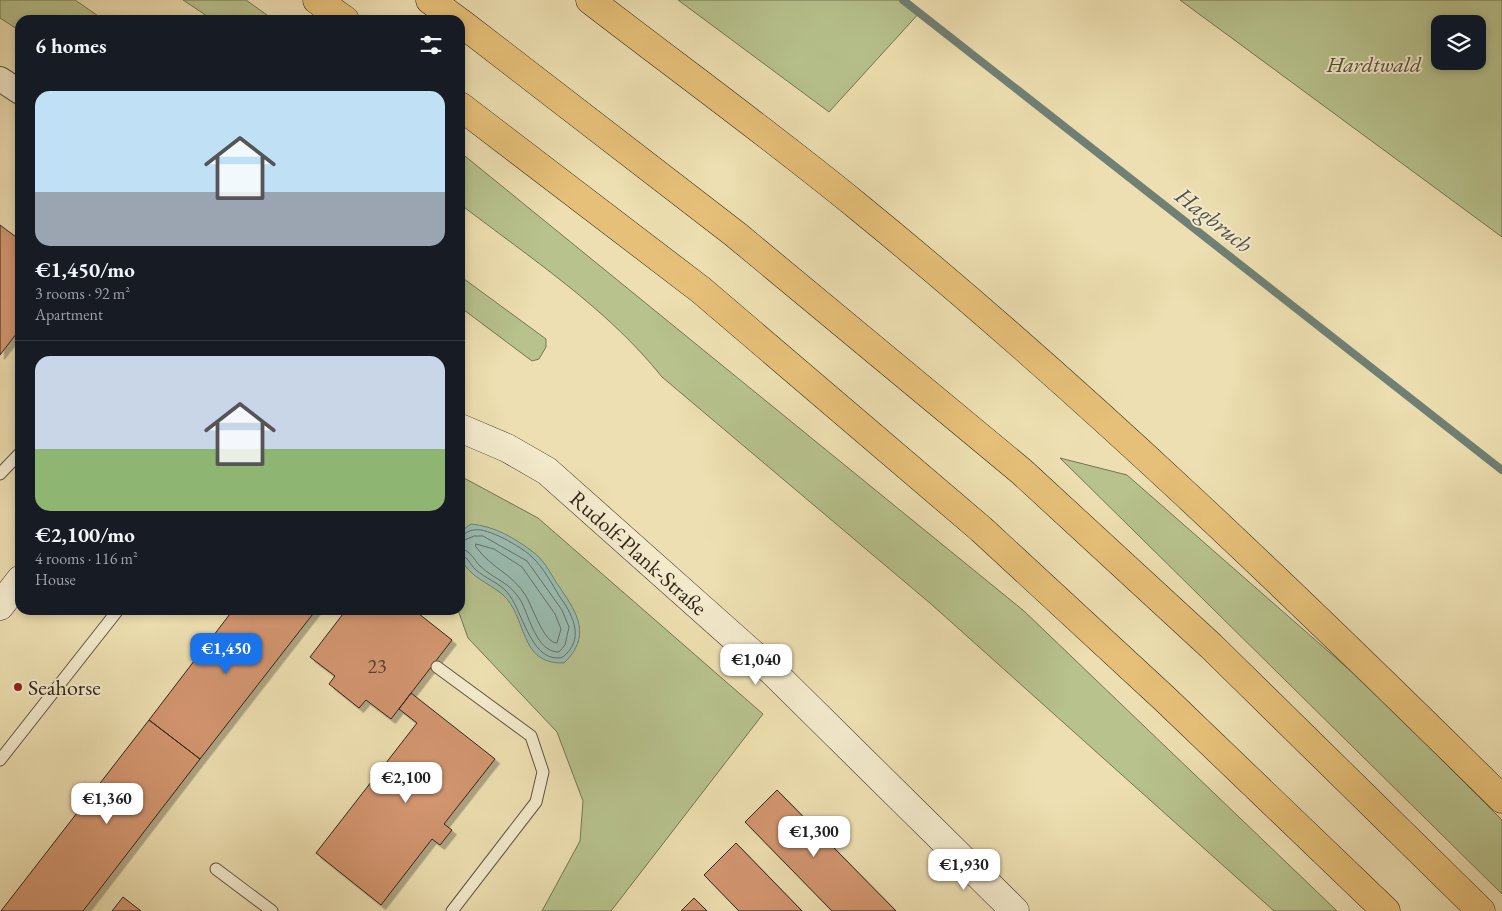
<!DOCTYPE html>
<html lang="en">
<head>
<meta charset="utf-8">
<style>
	body { margin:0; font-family:"EB Garamond",serif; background:#20242c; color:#f1f3f6; height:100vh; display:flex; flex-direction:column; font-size:19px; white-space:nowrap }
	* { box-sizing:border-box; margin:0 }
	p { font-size:16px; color:#9ea1a6 }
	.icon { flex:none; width:28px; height:28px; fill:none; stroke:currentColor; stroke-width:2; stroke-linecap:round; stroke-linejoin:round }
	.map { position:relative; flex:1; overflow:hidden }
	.side { position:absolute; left:15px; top:15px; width:450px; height:600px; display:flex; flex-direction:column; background:#171b24; border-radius:15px; box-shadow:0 2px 8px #0003 }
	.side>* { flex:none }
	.controls { position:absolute; left:1431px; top:15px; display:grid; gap:10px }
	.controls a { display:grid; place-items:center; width:55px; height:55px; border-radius:10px; background:#171b24; box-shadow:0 2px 8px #0003; font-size:25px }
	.price { position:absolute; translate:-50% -42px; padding:0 11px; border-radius:10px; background:#fff; color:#222; font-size:16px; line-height:32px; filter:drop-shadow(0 1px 2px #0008) }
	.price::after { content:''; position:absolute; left:50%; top:30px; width:15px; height:11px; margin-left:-8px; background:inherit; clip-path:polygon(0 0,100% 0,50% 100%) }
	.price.active { background:#1a73e8; color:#fff }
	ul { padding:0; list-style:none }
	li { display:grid; align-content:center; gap:10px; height:265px; padding:0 20px }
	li+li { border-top:1px solid #363941 }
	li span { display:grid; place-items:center; height:155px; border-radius:15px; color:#555 }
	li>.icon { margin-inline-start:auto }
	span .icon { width:90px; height:90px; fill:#fffc; stroke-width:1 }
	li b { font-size:21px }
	h2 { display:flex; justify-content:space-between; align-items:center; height:60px; padding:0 20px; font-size:21px }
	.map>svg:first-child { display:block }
	.green { fill:#b7c28d; stroke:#747454; fill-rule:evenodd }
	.water { fill:#9abcb1; stroke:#708075 }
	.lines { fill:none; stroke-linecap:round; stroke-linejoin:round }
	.shore { stroke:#657066; stroke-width:1 }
	.stream { stroke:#708075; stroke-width:8 }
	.building { fill:#d3966f; stroke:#30251b; filter:url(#shadow) }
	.service-casing { stroke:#5f5440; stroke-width:13 }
	.minor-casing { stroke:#5f5440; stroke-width:26 }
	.secondary-casing { stroke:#30251b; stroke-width:29 }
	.primary-casing { stroke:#30251b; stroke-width:29 }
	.motorway-casing { stroke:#30251b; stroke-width:29 }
	.service { stroke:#f3eacc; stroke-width:11 }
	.minor { stroke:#f3eacc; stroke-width:24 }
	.secondary { stroke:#f3eacc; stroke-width:28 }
	.primary { stroke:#e6c078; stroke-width:28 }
	.motorway { stroke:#e6c078; stroke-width:28 }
	.poi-dot { fill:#8f2418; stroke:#f3eacc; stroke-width:2 }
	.labels { text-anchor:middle; stroke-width:4; stroke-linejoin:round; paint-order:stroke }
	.number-label { font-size:20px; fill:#594130 }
	.park-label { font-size:22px; font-style:italic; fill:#524c38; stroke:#f3eacc }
	.street-label { font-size:22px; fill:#30251b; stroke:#f3eacc }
	.poi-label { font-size:22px; fill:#30251b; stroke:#f3eacc; text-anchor:start }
	.water-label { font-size:24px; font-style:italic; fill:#505248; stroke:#f3eacc }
</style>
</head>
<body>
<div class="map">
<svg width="1502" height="911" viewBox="0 0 1502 911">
	<defs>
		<filter id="shadow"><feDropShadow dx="4.5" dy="4.5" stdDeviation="0" flood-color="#0004"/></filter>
	</defs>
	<rect width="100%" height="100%" fill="#eddfb1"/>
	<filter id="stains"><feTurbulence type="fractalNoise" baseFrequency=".004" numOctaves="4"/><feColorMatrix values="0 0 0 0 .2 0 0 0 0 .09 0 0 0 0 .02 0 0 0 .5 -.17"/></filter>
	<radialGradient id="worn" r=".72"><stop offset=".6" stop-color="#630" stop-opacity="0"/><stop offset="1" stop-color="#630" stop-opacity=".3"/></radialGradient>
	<path class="green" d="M0,0H75L104,20H20V31L0,18Z
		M183,0H246L274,20H213Z
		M678,0H907L921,11L829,112Z
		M1180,0H1502V237ZM1440,24H1478V61H1440Z
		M460,152L1024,611L1337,911H1274L931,604L662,377C607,308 530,258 460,204Z
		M460,276L546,339V347L539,359L532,361L460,307Z
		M1060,458L1127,475L1369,687L1502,820V894Z
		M464,478L538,518L763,714L611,911H542L580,841L583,801L557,732L468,638L458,610H460V488Z"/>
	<path class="water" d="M471,524C494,526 515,538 533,552C543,559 550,572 556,582C575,610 594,634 564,663C518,665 528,616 502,594C487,582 470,577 461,559C458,552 460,540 460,532Z"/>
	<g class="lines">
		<path class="shore" d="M460,536C465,535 468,530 474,530C487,527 522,547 532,557C543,567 552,584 560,597C571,612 584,636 567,653C564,656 563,658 558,658C530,659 522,609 507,592C499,583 485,578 476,570C470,565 468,556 460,555
			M460,542L474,536H483L527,561L562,610L569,627L565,645L559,652C537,653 529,616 521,601C510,582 495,580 480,566C473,559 471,550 460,549
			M476,544L494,549L522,567L555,614L561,629L557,643C544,643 533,608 526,596C512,573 492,569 476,547Z"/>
		<path class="stream" d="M903,0L1502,470"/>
	</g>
	<path class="building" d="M0,225L20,240V329L0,355Z
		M233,610H316L200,759L149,720Z
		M346,610H414L452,640L391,719L366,700L359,708L329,684L335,676L310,657Z
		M411,693L495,759L444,824L452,830L440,845L432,839L381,905L316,853L417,723L399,709Z
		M149,720L200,759L83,911H1Z
		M777,790L896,911H832L745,822Z
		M736,843L802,911H739L704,875Z
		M123,897L141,911H112Z
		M694,898L707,911H681Z"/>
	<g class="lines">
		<g class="service-casing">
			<path id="service" d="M0,474L20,453
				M437,667L531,736L543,772L536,802L452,911
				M0,760L118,610
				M216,869L272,911"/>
		</g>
		<g class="minor-casing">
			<path id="minor" d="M0,79L20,92"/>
		</g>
		<g class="secondary-casing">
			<g id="secondary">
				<path id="s1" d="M460,428L507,448L547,471L774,673L1015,911"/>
				<path d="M0,606L20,580"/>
			</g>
		</g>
		<g class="primary-casing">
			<path id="primary" d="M590,0C678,68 769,134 856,205C1083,390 1294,594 1502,799"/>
		</g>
		<g class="motorway-casing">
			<path id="motorway" d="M317,0L345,20
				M430,0L457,20
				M460,22L735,234L1021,471L1211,646L1481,911
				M460,106L701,290L981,529L1165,699L1386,911"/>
		</g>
		<use href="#service" class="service"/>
		<use href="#minor" class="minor"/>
		<use href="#secondary" class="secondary"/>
		<use href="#primary" class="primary"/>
		<use href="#motorway" class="motorway"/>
	</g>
	<circle class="poi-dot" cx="18" cy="687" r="5"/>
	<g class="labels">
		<g class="number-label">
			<text x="377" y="673">23</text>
		</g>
		<g class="park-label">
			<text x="1374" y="72">Hardtwald</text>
		</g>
		<g class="street-label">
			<text dy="8" stroke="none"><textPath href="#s1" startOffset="220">Rudolf-Plank-Straße</textPath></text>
		</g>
		<g class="poi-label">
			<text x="28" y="695">Seahorse</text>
		</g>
		<g class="water-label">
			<text transform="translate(1214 220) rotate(38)" y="8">Hagbruch</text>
		</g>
	</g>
	<rect width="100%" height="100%" filter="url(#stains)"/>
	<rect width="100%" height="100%" fill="url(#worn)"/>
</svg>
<div class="controls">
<a><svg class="icon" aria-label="layers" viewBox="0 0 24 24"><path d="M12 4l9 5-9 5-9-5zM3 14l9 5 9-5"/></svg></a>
</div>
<b class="price active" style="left:226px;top:675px">€1,450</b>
<b class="price" style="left:756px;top:686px">€1,040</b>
<b class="price" style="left:406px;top:804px">€2,100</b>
<b class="price" style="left:107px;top:825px">€1,360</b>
<b class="price" style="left:814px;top:858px">€1,300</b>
<b class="price" style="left:964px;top:891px">€1,930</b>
<section class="side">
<h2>6 homes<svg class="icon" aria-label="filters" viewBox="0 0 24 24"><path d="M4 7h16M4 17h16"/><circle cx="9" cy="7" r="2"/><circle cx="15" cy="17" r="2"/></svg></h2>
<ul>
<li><span style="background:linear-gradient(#bfe0f5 65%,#9aa5b1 0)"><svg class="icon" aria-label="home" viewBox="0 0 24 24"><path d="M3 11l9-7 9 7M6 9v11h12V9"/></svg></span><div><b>€1,450/mo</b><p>3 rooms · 92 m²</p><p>Apartment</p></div></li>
<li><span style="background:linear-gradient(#c9d6e8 60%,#8fb573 0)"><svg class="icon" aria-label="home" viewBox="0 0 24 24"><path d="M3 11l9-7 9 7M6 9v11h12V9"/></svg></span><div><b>€2,100/mo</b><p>4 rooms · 116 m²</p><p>House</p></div></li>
</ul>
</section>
</div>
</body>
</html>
